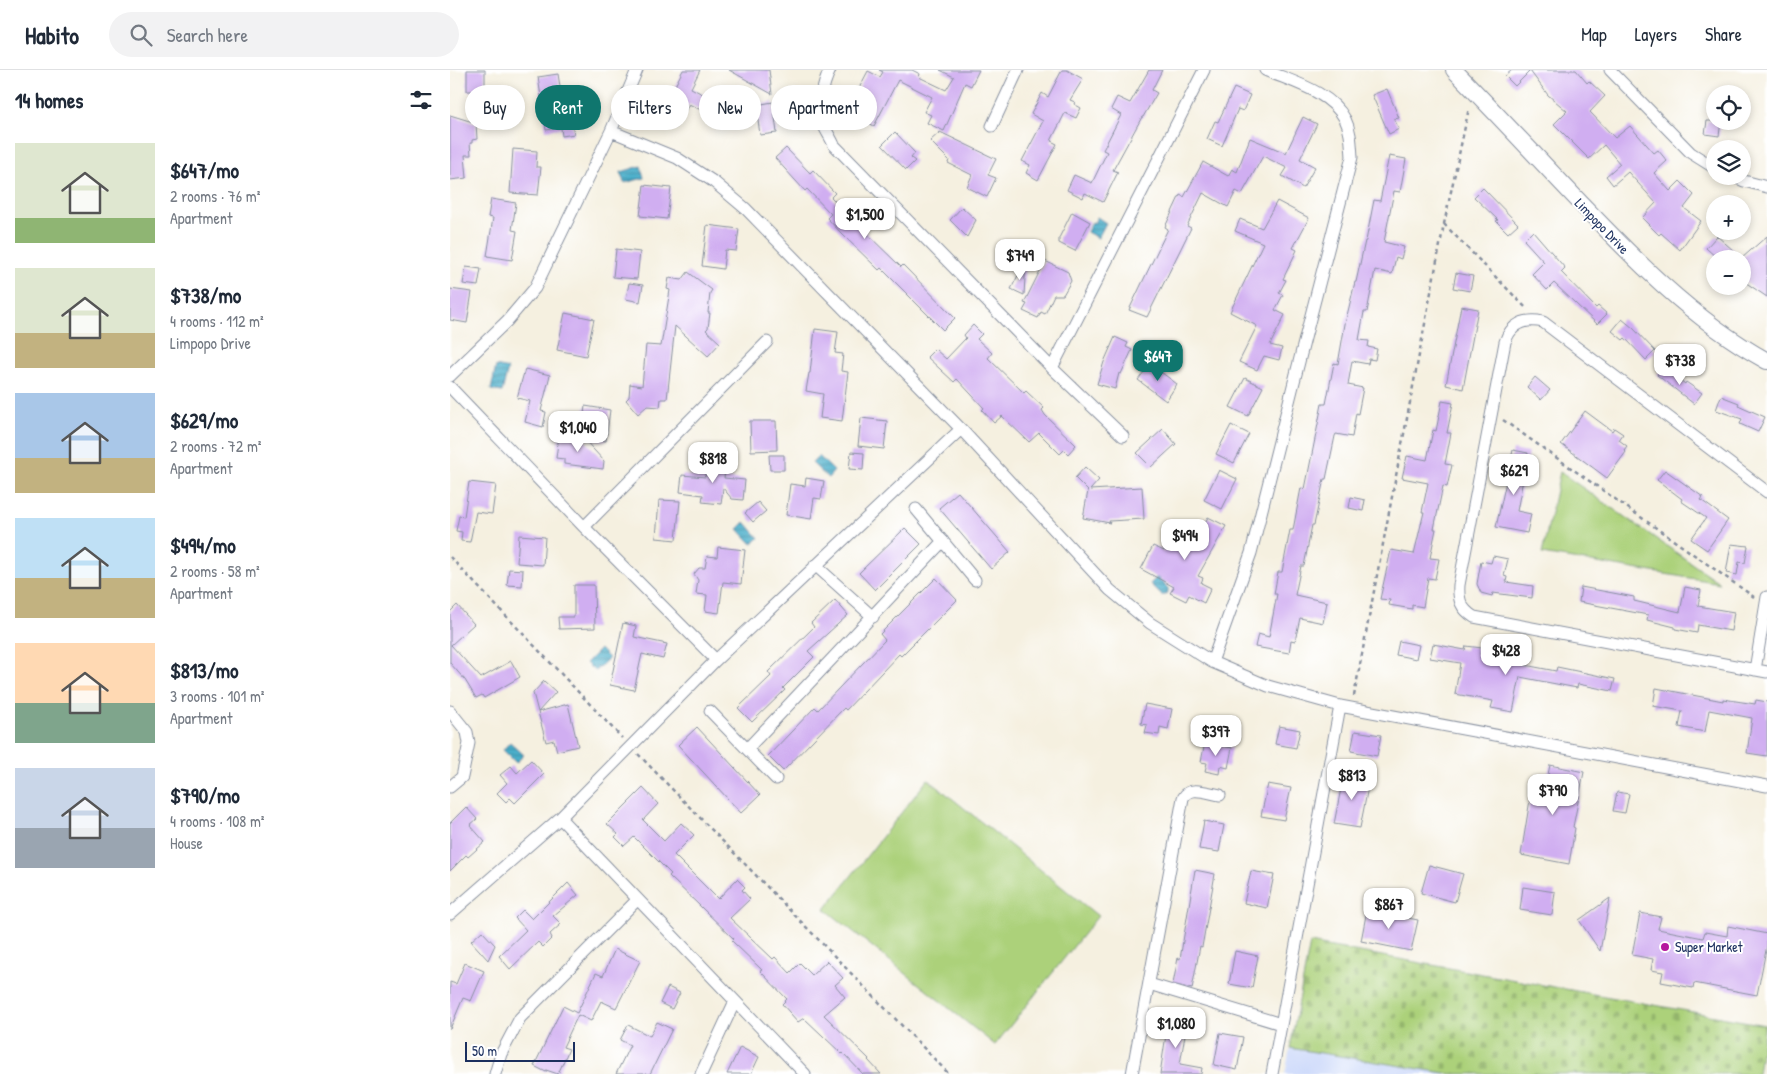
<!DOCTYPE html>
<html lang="en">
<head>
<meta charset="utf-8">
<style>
	body { margin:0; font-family:"Patrick Hand",sans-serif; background:#f2f2f3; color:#1f2937; height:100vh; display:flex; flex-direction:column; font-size:19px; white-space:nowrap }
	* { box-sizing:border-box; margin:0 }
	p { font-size:16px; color:#747a83 }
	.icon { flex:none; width:28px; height:28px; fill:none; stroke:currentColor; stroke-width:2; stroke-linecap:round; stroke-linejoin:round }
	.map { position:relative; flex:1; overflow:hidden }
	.side { display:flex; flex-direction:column; background:#fff; width:450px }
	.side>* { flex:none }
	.guide { position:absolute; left:15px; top:15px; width:475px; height:45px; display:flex; gap:10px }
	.controls { position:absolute; left:1256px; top:15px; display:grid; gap:10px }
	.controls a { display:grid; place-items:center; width:45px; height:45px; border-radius:50%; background:#fff; box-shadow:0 2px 8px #0003; font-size:25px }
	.scale { position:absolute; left:15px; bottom:12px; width:110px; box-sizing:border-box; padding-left:5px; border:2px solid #1b2f5e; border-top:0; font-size:14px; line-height:18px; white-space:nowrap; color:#1b2f5e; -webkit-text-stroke:4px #fff; paint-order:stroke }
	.price { position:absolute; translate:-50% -42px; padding:0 11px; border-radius:10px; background:#fff; color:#222; font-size:16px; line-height:32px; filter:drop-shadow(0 1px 2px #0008) }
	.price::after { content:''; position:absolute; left:50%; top:30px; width:15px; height:11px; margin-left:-8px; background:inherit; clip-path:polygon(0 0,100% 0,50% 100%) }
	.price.active { background:#0f766e; color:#fff }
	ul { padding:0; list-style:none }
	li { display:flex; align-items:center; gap:15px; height:125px; padding:0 15px }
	li span { display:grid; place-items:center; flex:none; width:140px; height:100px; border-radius:0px; color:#555 }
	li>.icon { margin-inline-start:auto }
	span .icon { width:60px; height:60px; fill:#fffc; stroke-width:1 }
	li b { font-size:21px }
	h2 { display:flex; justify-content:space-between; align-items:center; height:60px; padding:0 15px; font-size:21px }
	.pill { padding:0 18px; border-radius:22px; background:#fff; box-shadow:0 2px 8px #0003; font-size:18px; line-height:45px }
	.pill.active { background:#0f766e; color:#fff }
	header { display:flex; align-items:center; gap:30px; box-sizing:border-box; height:70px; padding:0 25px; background:#fff; border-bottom:1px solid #e0e1e3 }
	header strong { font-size:24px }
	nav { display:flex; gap:28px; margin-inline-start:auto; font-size:18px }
	.search { width:350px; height:45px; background:#f2f2f3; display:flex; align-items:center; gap:12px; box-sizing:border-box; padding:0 18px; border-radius:28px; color:#747a83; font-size:19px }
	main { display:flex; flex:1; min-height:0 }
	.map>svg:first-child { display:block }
	.built { fill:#cedafa }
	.grass { fill:#acd17a; stroke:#64806c }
	.cemetery { fill:url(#cemetery-stones); stroke:#64806c }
	.water { fill:url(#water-rules); stroke:#336f94 }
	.building { fill:#d0aef1 }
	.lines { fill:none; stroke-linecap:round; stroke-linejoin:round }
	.street-casing { stroke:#88909f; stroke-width:13 }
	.secondary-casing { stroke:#88909f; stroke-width:18 }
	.path { stroke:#88909f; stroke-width:2.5; stroke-dasharray:4 4; stroke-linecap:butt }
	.street { stroke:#fff; stroke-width:11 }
	.secondary { stroke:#fff; stroke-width:16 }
	.poi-dot { fill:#b5179e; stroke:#fff; stroke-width:2 }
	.labels { text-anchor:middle; stroke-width:4; stroke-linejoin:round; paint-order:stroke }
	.street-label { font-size:14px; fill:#1b2f5e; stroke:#fff }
	.poi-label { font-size:14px; fill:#1b2f5e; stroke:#fff; text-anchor:start }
</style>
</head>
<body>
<header>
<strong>Habito</strong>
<div class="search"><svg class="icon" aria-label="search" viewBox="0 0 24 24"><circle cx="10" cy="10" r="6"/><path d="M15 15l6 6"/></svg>Search here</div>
<nav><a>Map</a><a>Layers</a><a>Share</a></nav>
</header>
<main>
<section class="side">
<h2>14 homes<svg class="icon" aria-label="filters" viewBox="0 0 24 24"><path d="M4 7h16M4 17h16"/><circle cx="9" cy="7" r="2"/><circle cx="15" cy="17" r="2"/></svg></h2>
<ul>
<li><span style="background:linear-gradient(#dfe7d0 75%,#8fb573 0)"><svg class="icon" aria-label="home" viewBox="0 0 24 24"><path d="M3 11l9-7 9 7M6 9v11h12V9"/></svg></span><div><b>$647/mo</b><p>2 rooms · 76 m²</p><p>Apartment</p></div></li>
<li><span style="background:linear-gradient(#dfe7d0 65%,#c2b280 0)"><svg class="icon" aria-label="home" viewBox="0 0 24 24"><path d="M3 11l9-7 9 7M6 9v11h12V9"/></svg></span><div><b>$738/mo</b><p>4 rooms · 112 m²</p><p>Limpopo Drive</p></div></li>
<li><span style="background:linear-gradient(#a9c7e8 65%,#c2b280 0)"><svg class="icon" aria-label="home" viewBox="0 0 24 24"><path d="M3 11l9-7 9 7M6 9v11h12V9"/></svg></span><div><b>$629/mo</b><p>2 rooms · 72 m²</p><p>Apartment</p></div></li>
<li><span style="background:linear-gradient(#bfe0f5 60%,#c2b280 0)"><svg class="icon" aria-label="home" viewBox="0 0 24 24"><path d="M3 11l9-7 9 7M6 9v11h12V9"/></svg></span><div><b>$494/mo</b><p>2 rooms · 58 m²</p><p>Apartment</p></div></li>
<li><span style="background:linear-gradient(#ffd9b3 60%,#7fa58c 0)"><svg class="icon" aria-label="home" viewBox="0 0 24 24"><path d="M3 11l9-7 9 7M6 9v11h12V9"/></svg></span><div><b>$813/mo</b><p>3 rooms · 101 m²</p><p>Apartment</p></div></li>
<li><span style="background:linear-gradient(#c9d6e8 60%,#9aa5b1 0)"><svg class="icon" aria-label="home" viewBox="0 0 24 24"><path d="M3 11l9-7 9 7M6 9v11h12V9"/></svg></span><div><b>$790/mo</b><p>4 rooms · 108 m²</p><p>House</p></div></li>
</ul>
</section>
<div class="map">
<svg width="1317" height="1004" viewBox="0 0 1317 1004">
	<defs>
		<pattern id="cemetery-stones" width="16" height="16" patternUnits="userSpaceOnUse" patternTransform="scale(1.25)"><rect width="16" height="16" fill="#acd17a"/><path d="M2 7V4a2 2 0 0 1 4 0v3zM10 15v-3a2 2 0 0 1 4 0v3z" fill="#93b46c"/></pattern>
		<pattern id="water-rules" width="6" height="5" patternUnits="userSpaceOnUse" patternTransform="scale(1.25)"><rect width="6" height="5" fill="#4bafca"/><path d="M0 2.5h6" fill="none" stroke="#3e8fa7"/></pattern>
	</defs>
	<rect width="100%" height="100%" fill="#fff"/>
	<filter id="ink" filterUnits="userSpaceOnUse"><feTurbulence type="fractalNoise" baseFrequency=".02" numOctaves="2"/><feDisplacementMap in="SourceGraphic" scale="10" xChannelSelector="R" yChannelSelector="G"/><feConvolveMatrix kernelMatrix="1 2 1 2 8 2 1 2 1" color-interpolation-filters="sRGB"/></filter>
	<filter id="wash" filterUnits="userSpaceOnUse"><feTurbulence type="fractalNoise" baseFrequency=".0096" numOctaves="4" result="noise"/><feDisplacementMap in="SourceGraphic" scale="20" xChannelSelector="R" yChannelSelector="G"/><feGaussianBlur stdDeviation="1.12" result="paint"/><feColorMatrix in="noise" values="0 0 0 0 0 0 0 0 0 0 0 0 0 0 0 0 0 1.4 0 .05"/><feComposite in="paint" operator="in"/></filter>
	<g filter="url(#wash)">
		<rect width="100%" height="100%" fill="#f5f0e0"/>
		<path class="built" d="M840,978L1001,1004H835Z"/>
		<path class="grass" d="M1110,402L1270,513L1092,484Z
			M478,709L648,846L545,975L375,839Z"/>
		<path class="cemetery" d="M860,873L1315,955L1308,1004H1001L840,978Z"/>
		<path class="water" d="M402,25L408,26L411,29L407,38V44L402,47L398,45L397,40Z
			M191,96L194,108L174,113L171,102Z
			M647,147L656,153L648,168L637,162L642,152L644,153Z
			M46,296L58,299L52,322L41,320Z
			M369,386L384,401L378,408L362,393Z
			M295,452L309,468L302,474L288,459Z
			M707,507L718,518V522L715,525H711L700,514Z
			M150,579L159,588L145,601L136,593Z
			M60,672L74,685L66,693L53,680Z"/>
		<g id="blocks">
			<path class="building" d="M17,0H35V21H17Z
				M233,0H250L241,18L264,30L257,43L239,34L226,58L208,49Z
				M279,0H319L322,24Z
				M429,0H462L470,4L469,7L496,20L504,7L490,0H529L521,16L515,13L494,61L477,53L481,45L474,42L482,27L448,10L424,56L412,49L421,32L406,24L418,1L430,7L433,2Z
				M612,0H617L633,9L620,30L625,32L624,34L631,38L626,48L615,43L601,71L607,74L588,110L576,103L580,95L572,91L593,51L581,44L592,23L598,27Z
				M699,0H712L702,20L707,23L693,47H692L663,100L668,102L653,132L635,123L633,128L617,120L624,105L642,113L657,82L653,80L671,45L661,39L667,27L680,33Z
				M1062,0H1126L1137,13L1139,11L1155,26L1140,42L1165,68L1180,56L1204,83L1208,80L1217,91L1204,103L1220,121L1230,111L1244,125L1234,138L1251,151L1230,180L1211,163L1209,165L1192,148L1206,133L1178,102L1163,115L1156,106L1170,94L1154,75L1139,89L1104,54L1117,41L1098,25L1080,1L1065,16L1055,6Z
				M108,4L112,29L117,28L124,64L112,66L111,58L96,60L88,7Z
				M784,18L800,25L793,41L788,39L772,76L757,69L765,51L768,52Z
				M937,19L949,48L944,49L949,59L939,64L922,25Z
				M323,32L327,63L310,65L306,35Z
				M0,45L26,53L27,69L22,70V73H20L21,85H15L17,108L0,110Z
				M853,47L867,54L850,89L865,97L853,118L832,106L837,98L813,86L792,124L786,121L778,137L753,123L737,156L741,158L697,247L679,240L718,159L715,157L730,125L734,127L753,92L778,106L782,99L787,102L800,68L836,83Z
				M1257,51H1271L1269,66L1255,64Z
				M445,62L465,83L461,88L465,91L456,100L432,75Z
				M490,62L546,89L538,105L546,108L537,127L517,117L522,105L498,93L499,90L480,71Z
				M336,78L360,103L363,100L385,123L381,127L411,158L451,197L453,195L505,248L493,260L431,198L429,200L392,164L377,148L381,144L357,119L355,121L325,88Z
				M63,79L87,81L86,97H91L88,125L60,123Z
				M939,86L956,89L950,122L944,121L934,172L954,177L951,189L946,187L942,204L925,200L917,242H914L909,270L919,271L918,277L927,279L925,290L919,289L918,294L902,291L898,315L913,318L908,344L906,343L902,367L886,364L885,366L876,409H874L864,455H862L854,496H851L845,525L877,532L873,553L850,548L845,571L841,570L839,583L805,577L808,564L819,567L827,524H824L828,502H832L840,460H843L851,418L855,419L872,334H876L884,293L888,294L895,254L905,212H906L915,171H916L924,130L930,131Z
				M194,115L221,118L217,149L190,146Z
				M1033,118L1068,154L1058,163L1046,151L1048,150L1024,127Z
				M41,129L66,133L62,160L67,161L62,190L37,186L43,148L38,147Z
				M827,131L859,148L843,178L847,180L833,209L836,210L829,223L833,225L825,240L835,245L820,275L832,278L829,290L814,286L807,300L789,292L807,256L780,242L813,173L785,161L790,149L812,158Z
				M512,137L526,150L517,167L500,150Z
				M622,142L640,152L625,181L609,173V168Z
				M257,155L289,159L286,181L275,180L273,199L252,196Z
				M1083,161L1115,198L1111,202L1146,238L1148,236L1157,244L1147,254L1104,213L1097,220L1082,204L1094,192L1074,170Z
				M1267,166L1292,188L1317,166V227L1292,210V189H1268L1256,178Z
				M166,179L190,182L187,209L163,207Z
				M576,190L574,225L561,219Z
				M595,191L618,202L621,211L613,225H604L595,244L591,242L588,248L573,241L577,234L574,233Z
				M16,197L31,199L28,216L13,214Z
				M238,202L262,220L260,223L258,243H260L258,258L256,260L270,273L258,286L225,256L217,329H211L210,337L197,336L188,344L176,330L179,327L180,314L192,316L196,275L211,276L220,220L217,219L219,208L232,210Z
				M1006,203L1023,206L1020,221L1003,218Z
				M179,213L193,215L190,232L176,229Z
				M0,219L22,222L17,253L0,250Z
				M1011,236L1028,239L1013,319L996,315Z
				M115,243L144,249L136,286L107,280Z
				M1172,249L1183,258L1205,281L1196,290L1175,268L1173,270L1162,261Z
				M523,255L532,264L527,269L542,283L538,288L574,323L576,321L594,338L592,340L595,345L626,375L618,384L614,380L610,384L589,363L579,372L552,346L544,353L532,340L534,338L507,309L504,312L477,287L485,279L496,289L516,268L514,265Z
				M365,259L388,262L385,283L393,284L391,301L398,302L392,351L370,348L373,324L356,321L359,303H360Z
				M665,267L678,273L676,277L682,280L671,304L669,303L665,319L647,314L654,292Z
				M700,294L727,314L716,331L688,310Z
				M1214,297L1235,314L1236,312L1252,323L1244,334L1207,305Z
				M75,299L100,305L91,341L96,342L93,357L75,352L80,331L67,328Z
				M1085,307L1100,320L1091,330L1077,317Z
				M795,308L813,317L798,346L780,337Z
				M1271,326L1289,333L1288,335L1315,347L1308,362L1290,354L1292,349L1266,340Z
				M992,331L1003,333L997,363H1001L995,394L1002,395L997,417L993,416L984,459H986L980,488L989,489L985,509L978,508L973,537L962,535V539L939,535L940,530L930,529L941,480L964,484L974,442H972L978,413L952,408L957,386L977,390L983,360L986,361Z
				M135,336L160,340L156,371L131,368Z
				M1135,341L1162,361L1164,358L1173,364L1169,370L1177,376L1174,380L1176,382L1157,408L1111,374Z
				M411,348L437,351L434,379L408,376Z
				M300,351H326L327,380L301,381Z
				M781,355L799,364L784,393L766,384Z
				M713,359L726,374L701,397L687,383Z
				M109,365L133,368L154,391L153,399L114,394V389L106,388Z
				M1063,380L1078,383L1067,441L1081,444L1077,463L1046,457Z
				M401,382L414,383L413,400L399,399Z
				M319,385H334V400H320Z
				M257,389L276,391L274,408L295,410L293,430L282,429L273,418L271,434L252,432L253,425L230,422L232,405L255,407Z
				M635,397L649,410L640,420L692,417L694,449L659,451L660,453L633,448L638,421L625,408Z
				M769,400L787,409L772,439L754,430Z
				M1215,400L1253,427L1251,430L1278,450L1257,480L1241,469L1256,448L1231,431L1232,429L1207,410Z
				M356,408L374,411L371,429L364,428L361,449L336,445L340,414L355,416Z
				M19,412L46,415L42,444L26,442L20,472L11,471L12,462L6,461L9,446L14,447Z
				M508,422L560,482L541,499L489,438Z
				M901,427L915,430L913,441L899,438Z
				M209,430L230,431L226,470L206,468Z
				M308,432L316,441L303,452L295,443Z
				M758,447L776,456L748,506L753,508L751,513L761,518L754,533L739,525L736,531L720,523L724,517L691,499L703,476L714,481L726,458L747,468Z
				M455,458L471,474L425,520L409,503Z
				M69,465L95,467L93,495L67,493Z
				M1281,474L1298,476L1295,493L1289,492L1287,505L1276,503Z
				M268,477L295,480L291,514L273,512L269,543L255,541L257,525L246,524L248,510L244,504L249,498H255L257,486L267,487Z
				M1043,486L1058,489L1054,506L1057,507L1056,512L1083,516L1082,528L1043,523L1042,526L1031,523L1027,514L1031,491L1041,493Z
				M59,499L73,500L72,516L57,515Z
				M486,508L507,530L451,586L449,584L396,640L394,638L333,701L318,686L365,637L368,640L435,570L430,564Z
				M124,515H144L145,558L109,559L108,547H124Z
				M1131,517L1184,527V531L1230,542L1235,517L1251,520L1248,536L1284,542L1281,561L1248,555L1247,563L1225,559V557L1197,550L1198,545L1129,532Z
				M385,530L398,545L358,581L364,587L333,618L335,620L302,652L288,638L321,606L318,602L364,557L361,553Z
				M7,535L24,554L1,575L31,608L61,591L70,607L34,628L32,625L26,628L15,610L0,593V542Z
				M173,553L186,556L184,567L217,574L213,589L192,584L184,620L160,615Z
				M949,571L969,575L966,589L946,585Z
				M983,574L1015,580L1016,576L1032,578L1030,584L1064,591V593L1106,601L1107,597L1165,609L1162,621L1128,614L1127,618L1070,607L1063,642L1041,638L1043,631L1005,624L1010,593L980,588Z
				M94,611L106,622L88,642L83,623Z
				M1206,618L1273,631V629L1305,634L1306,630L1317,632V686L1297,683L1302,648L1259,640L1255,662L1229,657L1232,641L1203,636Z
				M118,634L128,676L107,681L104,670L96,672L88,642Z
				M695,634L722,639L718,659L710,657L709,665L695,663L697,655L691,654Z
				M829,656L850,660L846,678L825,674Z
				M247,657L310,725L291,743L228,675Z
				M905,661L931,665L927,686L901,681Z
				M755,672L782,678L778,698L770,696L769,704L755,701L757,693L751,692Z
				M81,690L94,704L65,733L60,728L56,732L47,723L57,713L50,705L61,696L67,703Z
				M1100,695L1134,702L1123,757L1125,758L1119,794L1071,785L1083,711L1096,714Z
				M894,703L920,707L910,758L884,754Z
				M818,714L841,718L834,750L811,746Z
				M193,718L208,734L193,750L214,771L231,753L244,765L224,785L268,829L287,809L295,817L292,820L300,829L280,848L323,889L325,887L340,903L350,893L362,905L377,891L393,908L385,915L395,927L374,945L419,989L418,990L431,1004H413L393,983L392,984L354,948L348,952L332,934L337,929L310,901L312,900L282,871L284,869L219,806L221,804L184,767L174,776L165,767L168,764L157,754Z
				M1167,722L1179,724L1175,743L1163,741Z
				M16,737L27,749L20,755L35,772L18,787L16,785L0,801V753Z
				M754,751L774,755L769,782L749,779Z
				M979,795L1013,804L1005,832L971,823Z
				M745,800L765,804L752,877L750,876L742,919L723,914L728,888L730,889Z
				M801,801L824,805L817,838L794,833Z
				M118,813L128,825L103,846L111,854L100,864L102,868L93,877L88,872L60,899L49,886L76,860L65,848L73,840L82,849Z
				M1073,817L1105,822L1102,845L1070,840Z
				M1160,828L1154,860L1150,881L1129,850Z
				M917,840L968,850L961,881L911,871Z
				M1190,843L1211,847L1208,859L1253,868L1255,862L1277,866L1278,856L1317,864V875L1307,925L1244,913L1243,918L1211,912L1213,902L1201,900L1203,889L1182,885Z
				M32,861L45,875L38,890L21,871Z
				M165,879L190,891L166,938L151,931L141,951L128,945L113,977L119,979L108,1004L96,1000V1002L84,996L113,936L127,943L146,903L153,906Z
				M785,881L808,886L802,918L779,914Z
				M15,893L34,901L21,931L13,928L0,959V912L6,914Z
				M218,917L230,923L222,939L210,933Z
				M719,945L738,948L730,994L752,998L751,1004H710Z
				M207,952L222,959L200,1004H166L180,975L170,970L178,955L200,966Z
				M770,963L793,967L787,1000L764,995Z
				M290,977L309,987L301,1004H277Z"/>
		</g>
	</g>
	<g filter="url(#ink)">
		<use href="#blocks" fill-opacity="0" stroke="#88909f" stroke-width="1"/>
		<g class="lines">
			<g class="street-casing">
				<path id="street" d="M380,0C373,14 367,38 373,54C376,61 381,68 384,75L602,298L673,366
					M1160,0L1241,83L1265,98
					M542,56L568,0
					M161,61L227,88L264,112L296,139L511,359L660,520L700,553L762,592L818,616L890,636L1317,716
					M1283,106L1294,111L1317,117
					M602,298L754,0
					M0,306L57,251L85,218L161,61L187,0
					M0,317L134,457L266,590
					M1317,422L1093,252C1075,248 1061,254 1055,272L1009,515C1008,530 1011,539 1024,547L1317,602
					M466,439L525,510
					M134,457L317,272
					M365,495L423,547
					M762,592L801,483L853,276L902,87C901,74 901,61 895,49C880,21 842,12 815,0
					M1305,600L1317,527
					M0,641L17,662L19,673L12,707L0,717
					M260,641L326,709
					M297,679L493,471
					M110,748L355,1004
					M0,844L110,748L266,590L511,359
					M699,914L831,954
					M45,1004L51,984L70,948L187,830
					M251,1004L285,931
					M682,1004L733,728C740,715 757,723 770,725
					M822,1004L890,636"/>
			</g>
			<g class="secondary-casing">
				<path id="secondary" d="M1004,0C1044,41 1083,83 1122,124C1181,186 1241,249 1317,291"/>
			</g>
			<path class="path" d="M994,154L1077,239
				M1053,350L1304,527
				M0,487L172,668
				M904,626L994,154L1019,38
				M188,684L499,1004"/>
			<use href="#street" class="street"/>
			<use href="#secondary" class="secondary"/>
		</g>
	</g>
	<circle class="poi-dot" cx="1215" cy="877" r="5"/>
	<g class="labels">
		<g class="street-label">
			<text transform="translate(1152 156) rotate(46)" y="5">Limpopo Drive</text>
		</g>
		<g class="poi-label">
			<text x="1225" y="882">Super Market</text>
		</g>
	</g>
</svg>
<div class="controls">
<a><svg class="icon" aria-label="locate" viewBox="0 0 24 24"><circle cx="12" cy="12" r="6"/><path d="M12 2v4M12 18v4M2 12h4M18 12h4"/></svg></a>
<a><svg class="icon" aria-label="layers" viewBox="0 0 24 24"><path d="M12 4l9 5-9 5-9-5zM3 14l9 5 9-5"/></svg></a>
<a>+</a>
<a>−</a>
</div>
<div class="scale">50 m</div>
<b class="price" style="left:415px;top:170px">$1,500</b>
<b class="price" style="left:570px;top:211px">$749</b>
<b class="price active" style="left:708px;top:312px">$647</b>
<b class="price" style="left:1230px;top:316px">$738</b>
<b class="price" style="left:128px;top:383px">$1,040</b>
<b class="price" style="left:263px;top:414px">$818</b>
<b class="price" style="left:1064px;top:426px">$629</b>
<b class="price" style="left:735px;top:491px">$494</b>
<b class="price" style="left:1056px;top:606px">$428</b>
<b class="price" style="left:766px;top:687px">$397</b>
<b class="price" style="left:902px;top:731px">$813</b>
<b class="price" style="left:1103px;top:746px">$790</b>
<b class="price" style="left:939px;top:860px">$867</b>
<b class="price" style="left:726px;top:979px">$1,080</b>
<div class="guide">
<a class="pill">Buy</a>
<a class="pill active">Rent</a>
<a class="pill">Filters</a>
<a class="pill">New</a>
<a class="pill">Apartment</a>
</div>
</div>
</main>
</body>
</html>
